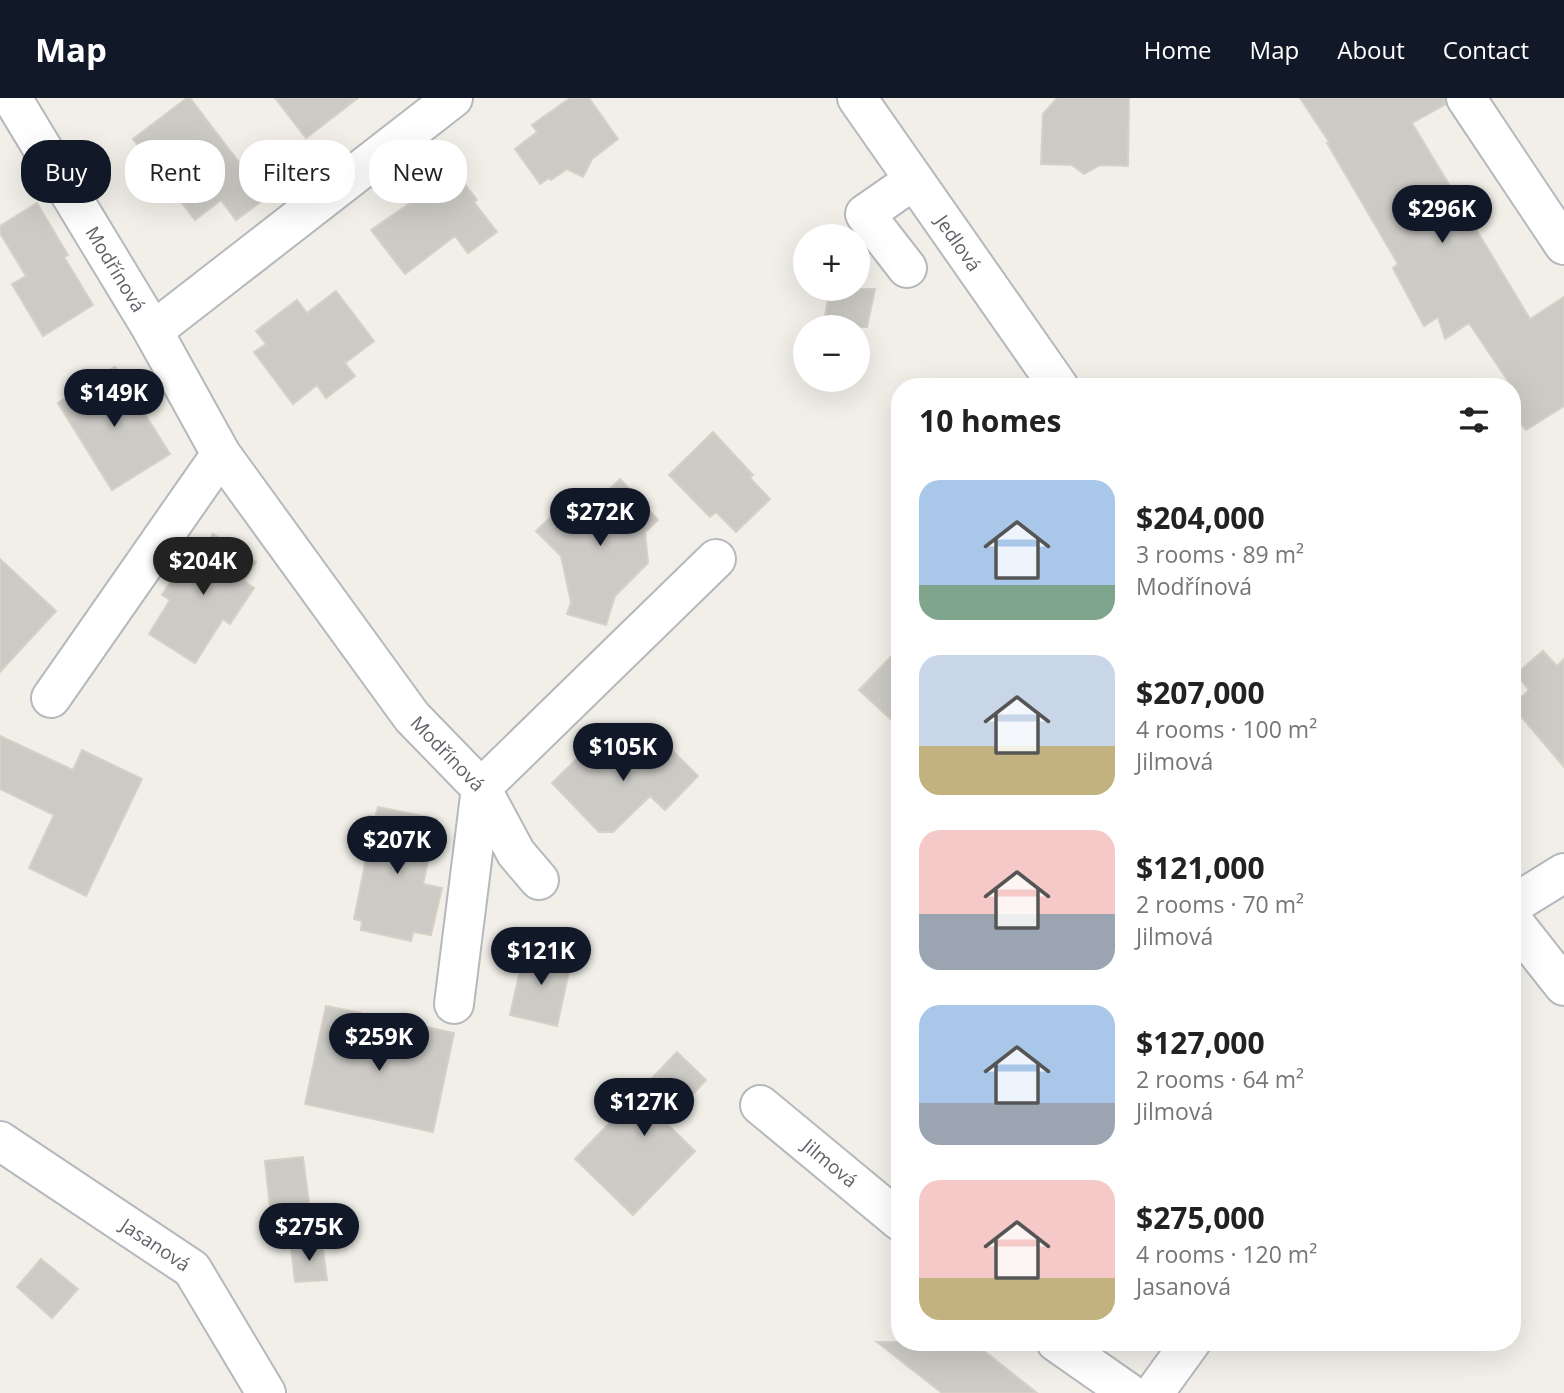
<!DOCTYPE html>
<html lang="en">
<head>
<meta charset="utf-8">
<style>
	body { margin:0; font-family:"Open Sans",sans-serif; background:#f2f2f2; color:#222; height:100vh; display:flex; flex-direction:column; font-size:26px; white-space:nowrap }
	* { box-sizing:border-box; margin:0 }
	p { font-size:23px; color:#767676 }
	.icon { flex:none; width:38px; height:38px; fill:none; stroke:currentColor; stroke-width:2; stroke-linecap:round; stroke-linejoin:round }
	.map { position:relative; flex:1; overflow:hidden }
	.details { position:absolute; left:891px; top:280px; width:630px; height:973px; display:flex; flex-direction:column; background:#fff; border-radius:28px; box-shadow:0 7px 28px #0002 }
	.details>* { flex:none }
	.hud { position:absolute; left:21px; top:42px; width:665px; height:63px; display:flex; gap:14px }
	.controls { position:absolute; left:793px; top:126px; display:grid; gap:14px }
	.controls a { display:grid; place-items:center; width:77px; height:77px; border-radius:50%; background:#fff; box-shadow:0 7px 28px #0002; font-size:35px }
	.price { position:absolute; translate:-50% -60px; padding:0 16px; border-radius:24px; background:#111827; color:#fff; font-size:23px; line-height:46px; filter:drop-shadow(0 2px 4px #0008) }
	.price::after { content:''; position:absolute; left:50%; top:42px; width:21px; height:16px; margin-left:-10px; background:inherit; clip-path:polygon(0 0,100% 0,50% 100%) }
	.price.on { background:#222; color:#fff }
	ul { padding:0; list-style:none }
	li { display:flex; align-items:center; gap:21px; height:175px; padding:0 28px }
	li span { display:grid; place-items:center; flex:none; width:196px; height:140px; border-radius:21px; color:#555 }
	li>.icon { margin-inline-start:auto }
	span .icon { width:84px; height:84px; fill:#fffc; stroke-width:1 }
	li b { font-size:30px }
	h2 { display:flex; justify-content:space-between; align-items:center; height:84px; padding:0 28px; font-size:30px }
	.pill { padding:0 24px; border-radius:28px; background:#fff; box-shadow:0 7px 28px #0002; font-size:24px; line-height:63px }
	.pill.on { background:#111827; color:#fff }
	header { display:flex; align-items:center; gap:42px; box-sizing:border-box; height:98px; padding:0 35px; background:#111827; color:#fff }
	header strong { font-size:33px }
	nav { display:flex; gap:38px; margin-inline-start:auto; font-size:24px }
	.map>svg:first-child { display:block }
	.building { fill:#cccac5; stroke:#d6d1c6; stroke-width:2 }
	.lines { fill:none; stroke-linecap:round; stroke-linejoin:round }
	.street-casing { stroke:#b5b8bc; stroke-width:42 }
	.street { stroke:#fff; stroke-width:38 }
	.labels { text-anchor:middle; stroke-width:5; stroke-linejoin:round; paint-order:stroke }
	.street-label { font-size:19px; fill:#5f6368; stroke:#fff }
</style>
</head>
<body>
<header>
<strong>Map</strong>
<nav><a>Home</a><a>Map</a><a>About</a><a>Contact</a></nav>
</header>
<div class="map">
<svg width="1564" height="1295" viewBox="0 0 1564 1295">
	<rect width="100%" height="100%" fill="#f1efe8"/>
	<path class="building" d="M187,0H190L266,100L236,122L221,102L195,122L133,41Z
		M275,0H358L306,40Z
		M570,0H589L618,41L592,61L583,79L567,71L551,82L549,80L540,86L515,51L537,34L532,27Z
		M1057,0H1129L1128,68L1100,67L1084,76L1072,67L1041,66L1043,16Z
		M1300,0H1444L1446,6L1412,25L1530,221L1564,199V308L1526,332L1512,316V289L1469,225L1445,241L1438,219L1424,228L1393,170L1398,166L1327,45L1329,44Z
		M451,68L477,102L474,104L497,134L468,155L455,138L405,176L371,132L423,96L420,91Z
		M37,105L68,157L64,159L93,207L43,238L12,186L26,178L0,135V128Z
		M830,191H875L867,229H823Z
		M336,193L374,243L345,265L355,278L326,300L317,287L293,306L254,254L266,246L256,233L297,202L307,215Z
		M115,269L170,356L112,392L58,305Z
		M713,334L753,377L750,380L770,401L736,434L716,414L710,419L669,377Z
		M620,381L658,422L645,434L648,465L615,498L606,527L567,516L571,504L561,458L536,433L577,394L591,409Z
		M213,436L256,464L244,483L254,490L230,526L223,521L195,565L149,536L170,502L162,497L192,450L201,455Z
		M0,461L56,513L0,574Z
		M900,549V630L859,592Z
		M1543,553L1557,568L1564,561V669L1512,608L1529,592L1516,576Z
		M0,638L73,672L82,652L142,681L86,798L29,770L54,717L0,691Z
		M598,640L626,669L660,640L698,678L665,712L650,698L613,734H599L552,685Z
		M378,709L437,721L423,786L442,790L431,837L413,834L411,843L361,832L362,823L354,821L366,761L360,759L369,718L375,719Z
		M525,850L572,860L557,928L510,917Z
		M326,908L361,915L357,937L416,949L421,928L454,935L433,1034L305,1006Z
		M677,954L706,982L666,1025L695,1053L633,1117L575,1061Z
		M303,1059L309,1105L270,1110L265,1063Z
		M322,1144L327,1182L295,1184L291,1148Z
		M41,1161L78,1191L52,1220L17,1189Z
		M877,1244H973L1037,1295H942Z"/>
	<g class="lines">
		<g class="street-casing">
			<g id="street">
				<path id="s1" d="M12,0L153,233L221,356L412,619L481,690L516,755L539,782"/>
				<path id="s2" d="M857,0L1059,289"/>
				<path d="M1466,0L1564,147"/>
				<path d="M907,170L865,116L914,82"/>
				<path d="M153,233L453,0"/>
				<path d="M51,600L221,356"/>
				<path d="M481,690L716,461"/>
				<path d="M1512,807L1564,775"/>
				<path d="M1512,822L1564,888"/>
				<path d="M454,906L481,690"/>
				<path id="s3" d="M760,1007L900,1123"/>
				<path id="s4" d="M0,1043L192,1171L266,1295"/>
				<path d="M1056,1244L1129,1295"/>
				<path d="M1154,1295L1191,1244"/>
			</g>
		</g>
		<use href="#street" class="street"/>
	</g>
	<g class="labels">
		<g class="street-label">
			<text dy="7" stroke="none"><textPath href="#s2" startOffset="177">Jedlová</textPath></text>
			<text dy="7" stroke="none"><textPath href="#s1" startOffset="200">Modřínová</textPath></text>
			<text dy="7" stroke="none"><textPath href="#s1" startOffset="789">Modřínová</textPath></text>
			<text dy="7" stroke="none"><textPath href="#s3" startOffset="91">Jilmová</textPath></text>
			<text dy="7" stroke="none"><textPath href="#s4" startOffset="187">Jasanová</textPath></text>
		</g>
	</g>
</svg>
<div class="controls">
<a>+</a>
<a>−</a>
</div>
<b class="price" style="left:1442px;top:147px">$296K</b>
<b class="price" style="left:114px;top:331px">$149K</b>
<b class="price" style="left:600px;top:450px">$272K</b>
<b class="price on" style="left:203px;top:499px">$204K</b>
<b class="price" style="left:623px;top:685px">$105K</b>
<b class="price" style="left:397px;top:778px">$207K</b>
<b class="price" style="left:541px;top:889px">$121K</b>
<b class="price" style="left:379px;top:975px">$259K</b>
<b class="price" style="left:644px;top:1040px">$127K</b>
<b class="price" style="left:309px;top:1165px">$275K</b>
<div class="hud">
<a class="pill on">Buy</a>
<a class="pill">Rent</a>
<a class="pill">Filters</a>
<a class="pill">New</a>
</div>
<section class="details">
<h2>10 homes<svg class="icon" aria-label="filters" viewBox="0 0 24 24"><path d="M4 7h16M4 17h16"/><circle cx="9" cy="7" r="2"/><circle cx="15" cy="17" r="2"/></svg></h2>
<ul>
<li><span style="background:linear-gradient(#a9c7e8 75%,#7fa58c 0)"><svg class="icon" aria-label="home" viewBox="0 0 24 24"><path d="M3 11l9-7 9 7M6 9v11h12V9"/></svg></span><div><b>$204,000</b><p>3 rooms · 89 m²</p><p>Modřínová</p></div></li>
<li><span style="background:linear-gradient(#c9d6e8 65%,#c2b280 0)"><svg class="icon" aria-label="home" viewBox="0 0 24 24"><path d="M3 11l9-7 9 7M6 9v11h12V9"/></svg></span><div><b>$207,000</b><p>4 rooms · 100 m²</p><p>Jilmová</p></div></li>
<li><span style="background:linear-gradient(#f6c9c9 60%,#9aa5b1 0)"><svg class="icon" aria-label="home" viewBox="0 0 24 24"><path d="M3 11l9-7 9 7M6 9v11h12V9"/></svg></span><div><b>$121,000</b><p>2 rooms · 70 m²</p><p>Jilmová</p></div></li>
<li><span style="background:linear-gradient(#a9c7e8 70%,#9aa5b1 0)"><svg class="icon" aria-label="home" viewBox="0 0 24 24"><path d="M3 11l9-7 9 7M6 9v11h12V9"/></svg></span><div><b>$127,000</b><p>2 rooms · 64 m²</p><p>Jilmová</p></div></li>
<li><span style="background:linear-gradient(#f6c9c9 70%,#c2b280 0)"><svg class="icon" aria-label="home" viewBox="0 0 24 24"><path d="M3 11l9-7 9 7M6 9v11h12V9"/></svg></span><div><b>$275,000</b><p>4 rooms · 120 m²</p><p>Jasanová</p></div></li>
</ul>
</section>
</div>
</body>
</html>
